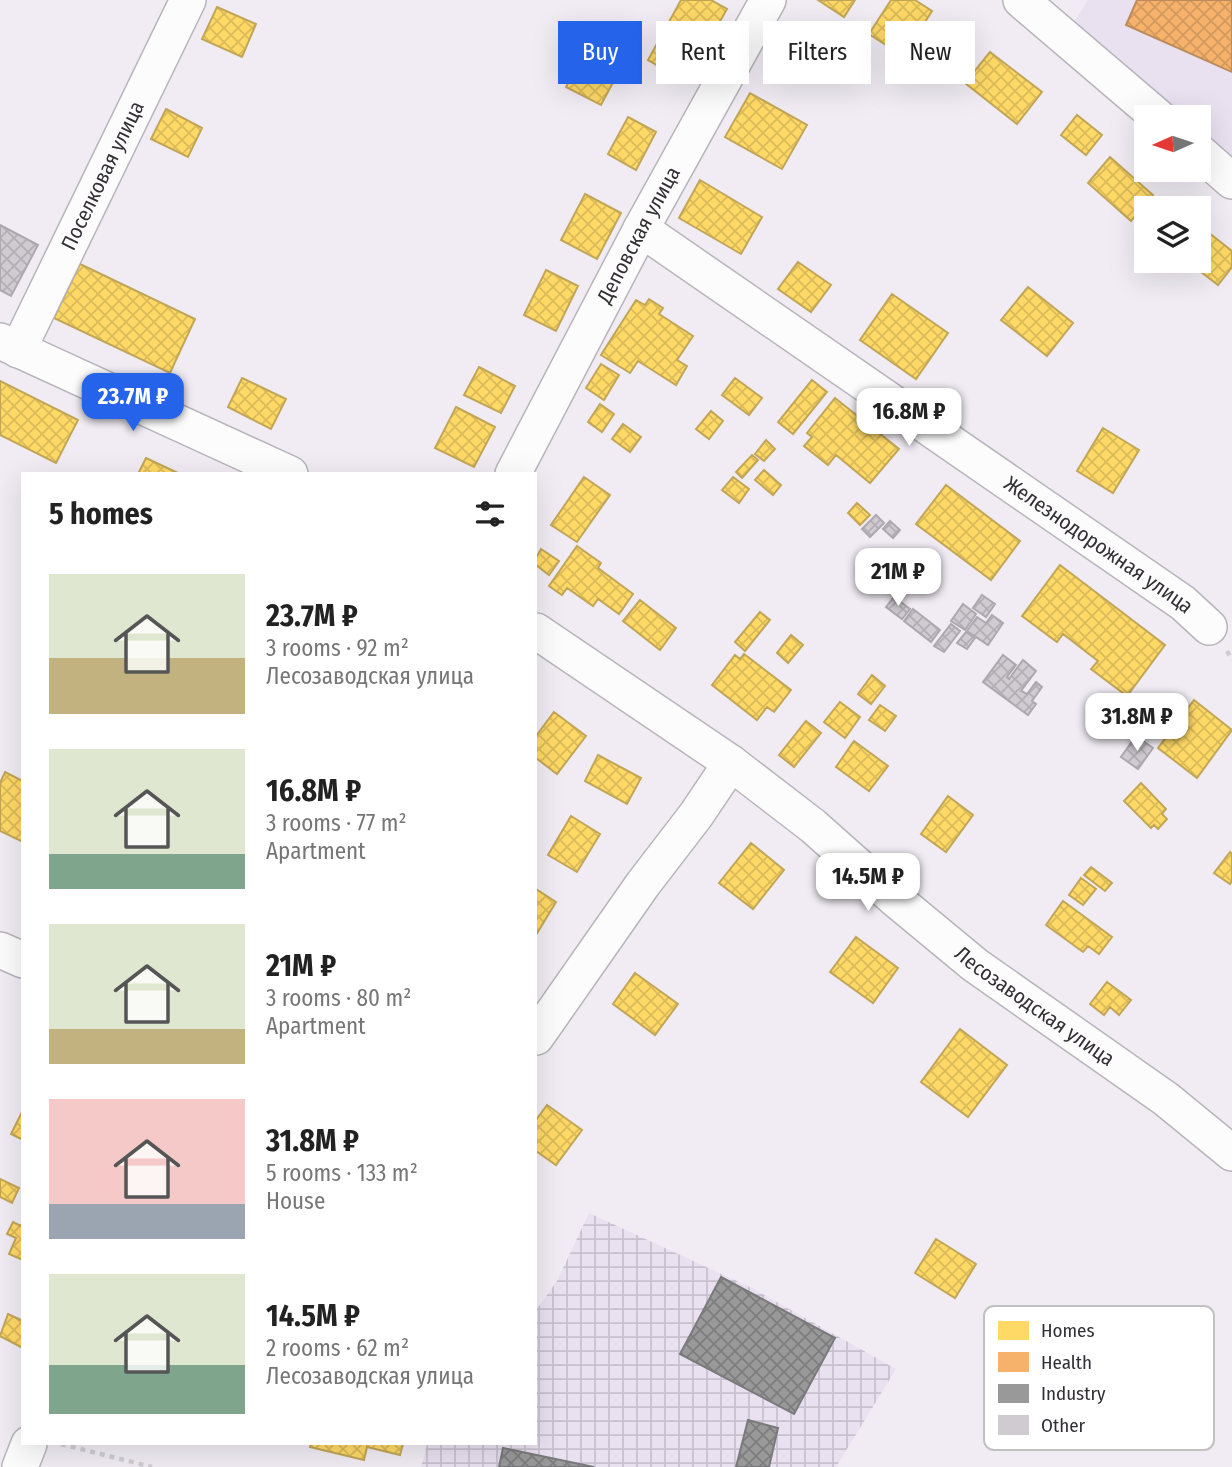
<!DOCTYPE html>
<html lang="en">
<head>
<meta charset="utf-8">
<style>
	body { margin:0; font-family:"Fira Sans Condensed",sans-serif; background:#f2f2f2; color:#222; height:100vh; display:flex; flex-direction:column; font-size:26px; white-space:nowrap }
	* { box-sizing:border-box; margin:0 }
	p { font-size:23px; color:#767676 }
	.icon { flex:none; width:38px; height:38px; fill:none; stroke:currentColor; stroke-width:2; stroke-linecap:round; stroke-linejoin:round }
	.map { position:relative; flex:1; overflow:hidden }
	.panel { position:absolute; left:21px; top:472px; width:516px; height:973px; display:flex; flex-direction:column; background:#fff; border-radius:0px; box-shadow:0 7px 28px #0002 }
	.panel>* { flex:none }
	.banner { position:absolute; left:558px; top:21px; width:569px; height:63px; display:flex; gap:14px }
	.needle { width:46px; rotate:267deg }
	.controls { position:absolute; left:1134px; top:105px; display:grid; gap:14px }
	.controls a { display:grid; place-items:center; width:77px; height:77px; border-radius:0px; background:#fff; box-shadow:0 7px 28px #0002; font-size:35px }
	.price { position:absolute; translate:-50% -60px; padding:0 16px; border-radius:14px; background:#fff; color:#222; font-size:23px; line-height:46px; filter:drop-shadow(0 2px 4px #0008) }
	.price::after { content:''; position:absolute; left:50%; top:42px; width:21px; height:16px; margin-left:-10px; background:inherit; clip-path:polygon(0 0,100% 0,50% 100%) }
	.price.selected { background:#2563eb; color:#fff }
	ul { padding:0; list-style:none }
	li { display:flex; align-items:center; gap:21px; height:175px; padding:0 28px }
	li span { display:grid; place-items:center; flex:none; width:196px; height:140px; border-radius:0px; color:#555 }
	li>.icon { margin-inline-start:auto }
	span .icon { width:84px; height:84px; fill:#fffc; stroke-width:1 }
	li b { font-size:30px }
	h2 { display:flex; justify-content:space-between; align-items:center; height:84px; padding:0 28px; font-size:30px }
	.chip { padding:0 24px; border-radius:0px; background:#fff; box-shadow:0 7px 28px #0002; font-size:24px; line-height:63px }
	.chip.selected { background:#2563eb; color:#fff }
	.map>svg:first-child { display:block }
	.built { fill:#e9e0f0 }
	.industrial { fill:url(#industrial-grid) }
	.homes { fill:url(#homes-cross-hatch); stroke:#c2a657; stroke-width:2 }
	.health { fill:url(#health-cross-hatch); stroke:#bb8b5b; stroke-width:2 }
	.industry { fill:url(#industry-cross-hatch); stroke:#7a797b; stroke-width:2 }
	.building { fill:url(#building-cross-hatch); stroke:#aca8ae; stroke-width:2 }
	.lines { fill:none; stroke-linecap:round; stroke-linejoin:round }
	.minor-casing { stroke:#b7b4ba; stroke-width:38 }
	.path { stroke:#ceced0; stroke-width:4.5; stroke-dasharray:5 5; stroke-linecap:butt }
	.minor { stroke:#fdfcfd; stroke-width:35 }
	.labels { text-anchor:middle; stroke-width:7; stroke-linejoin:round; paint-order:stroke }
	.street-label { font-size:21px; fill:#322f35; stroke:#fff }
	.key { fill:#fff; stroke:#c2c1c2; stroke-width:2 }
	.key-label { font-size:19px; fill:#322f35 }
</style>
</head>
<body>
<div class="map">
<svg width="1232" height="1467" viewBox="0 0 1232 1467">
	<defs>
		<pattern id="industrial-grid" width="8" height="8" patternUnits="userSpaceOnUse" patternTransform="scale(1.75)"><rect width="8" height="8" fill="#e9e0f0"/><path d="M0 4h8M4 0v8" fill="none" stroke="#c8c0ce"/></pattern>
		<pattern id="homes-cross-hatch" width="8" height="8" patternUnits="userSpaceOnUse" patternTransform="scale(1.75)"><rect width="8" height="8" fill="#ffd966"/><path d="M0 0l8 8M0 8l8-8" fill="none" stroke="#dbbb59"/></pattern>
		<pattern id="health-cross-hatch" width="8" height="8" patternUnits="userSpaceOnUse" patternTransform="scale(1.75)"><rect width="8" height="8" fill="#f6b26b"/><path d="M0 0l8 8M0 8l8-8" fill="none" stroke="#d3995d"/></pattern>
		<pattern id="industry-cross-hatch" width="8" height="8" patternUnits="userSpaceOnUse" patternTransform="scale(1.75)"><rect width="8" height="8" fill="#999"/><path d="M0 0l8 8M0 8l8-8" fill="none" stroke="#7d7d7e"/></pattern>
		<pattern id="building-cross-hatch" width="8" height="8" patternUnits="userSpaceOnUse" patternTransform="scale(1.75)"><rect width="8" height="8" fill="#cfcbd1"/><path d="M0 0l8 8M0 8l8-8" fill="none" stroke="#b2afb4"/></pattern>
	</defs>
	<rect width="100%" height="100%" fill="#f1ecf4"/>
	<path class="built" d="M1088,0H1232V158L1199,130V117H1184L1073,24Z"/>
	<path class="industrial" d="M589,1213L752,1288L896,1369L836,1467H421L427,1444H536V1310L557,1281Z"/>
	<path class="homes" d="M681,0H711L727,9L686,82L648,60Z
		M818,0H855L844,17Z
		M891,0H915L932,11L903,56L869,34Z
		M217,7L256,24L242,57L202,39Z
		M990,52L1042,92L1017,124L965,83Z
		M581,57L617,75L601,105L566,87Z
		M750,93L807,125L782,169L725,137Z
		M166,109L202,128L188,157L151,139Z
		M1077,115L1102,135L1086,155L1061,135Z
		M628,117L656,132L636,170L608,154Z
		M1110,157L1153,195L1131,221L1088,183Z
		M700,180L762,217L741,254L679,218Z
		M585,194L621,213L597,259L561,240Z
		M1204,229L1232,251V267L1218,285L1187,261H1199V235Z
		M798,262L831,285L811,312L778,289Z
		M80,264L195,319L170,373L54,318Z
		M546,270L578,286L556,331L524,315Z
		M1028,287L1073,323L1047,356L1001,320Z
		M892,294L948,333L916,379L860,340Z
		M649,299L663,308L659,314L693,336L677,360L687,366L676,385L638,361L630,373L601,355L636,300L645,305Z
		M601,364L619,375L604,400L586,388Z
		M479,367L515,386L501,413L464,395Z
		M242,378L286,399L271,429L228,407Z
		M735,378L762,398L749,415L722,395Z
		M812,380L827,392L793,434L778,422Z
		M0,381L78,420L56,463L0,435Z
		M835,398L899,449L870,483L836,455L828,465L804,446L812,437L807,433Z
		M600,404L614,414L602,432L588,422Z
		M456,407L495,427L474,467L435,448Z
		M711,411L723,421L709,439L696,429Z
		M623,424L641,437L630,452L612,439Z
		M1103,428L1139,450L1113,493L1077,471Z
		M766,440L775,449L764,461L755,454Z
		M752,455L758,460L742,478L736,472Z
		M146,458L180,474H138Z
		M764,470L781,485L773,495L755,480Z
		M584,477L610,495L577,542L551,525Z
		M733,477L749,489L739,503L722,490Z
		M946,485L1020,541L991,580L916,524Z
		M857,503L870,515L860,525L848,513Z
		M577,546L601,563L598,568L633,594L619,614L598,599L593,606L567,588L562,595L549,586Z
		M541,549L559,561L549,575L536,565V558Z
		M1060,565L1165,645L1127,696L1091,669L1098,661L1063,634L1057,642L1022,616Z
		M640,600L676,628L660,650L623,621Z
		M760,612L770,620L745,651L735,642Z
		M791,635L803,645L788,663L777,653Z
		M744,654L791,690L774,712L767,707L757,720L712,685L735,655L740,659Z
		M872,675L885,686L871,704L858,694Z
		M1194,700L1232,730L1197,778L1158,748Z
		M840,702L860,717L845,738L824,722Z
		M880,705L896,716L885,731L869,720Z
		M554,712L586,736L557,774L536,758V736Z
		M806,721L821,733L794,767L779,755Z
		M854,741L888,766L869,791L836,767Z
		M598,755L641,778L627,804L585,781Z
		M5,772L23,781V842L0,831V783Z
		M1141,783L1166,809L1162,814L1167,819L1158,829L1154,825L1151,828L1124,801Z
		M948,796L973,815L946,852L921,834Z
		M571,816L600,834L577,872L548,855Z
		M751,843L784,870L753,909L719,883Z
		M1230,852L1232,854V881L1230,884L1214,873Z
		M1091,867L1112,883L1105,891L1084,875Z
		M1081,878L1096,889L1083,905L1069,895Z
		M536,889L556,902L536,935Z
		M1063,901L1112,937L1099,954L1088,946L1083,952L1046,925Z
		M856,937L898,968L873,1003L830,972Z
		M635,973L678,1004L655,1035L613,1004Z
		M1107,982L1131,1000L1119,1015L1110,1007L1104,1015L1090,1004Z
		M960,1029L1007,1065L968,1117L921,1082Z
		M547,1105L582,1130L556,1165L536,1151V1120Z
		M23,1110V1140L11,1134Z
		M0,1179L19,1188L12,1203L0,1197Z
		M23,1221V1260L9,1254L16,1238L7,1234L13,1222L21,1226Z
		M936,1239L976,1264L955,1298L915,1273Z
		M8,1314L23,1321V1348L0,1336Z
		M311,1444H403L400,1455L367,1447L364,1460L310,1447Z"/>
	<path class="health" d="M1137,0H1232V72L1126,25Z"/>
	<path class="industry" d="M721,1277L835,1338L794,1414L680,1354Z
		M748,1420L778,1428L769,1467H736Z
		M503,1448L594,1467H499Z"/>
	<path class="building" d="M0,225L38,245L11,296L0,290Z
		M876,515L884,523L870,537L862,529Z
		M890,521L900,530L893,538L883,529Z
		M982,595L995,604L986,617L973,608Z
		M894,597L910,609L902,619L886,607Z
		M963,604L976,614L965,630L951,621Z
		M913,609L940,630L931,642L904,621Z
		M992,615L1003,623L988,645L967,631L977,617L986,623Z
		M951,624L960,631L944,652L934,646Z
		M966,632L975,638L967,649L957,643Z
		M1003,655L1016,665L1007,677L1009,679L1023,660L1036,671L1021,691L1027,694L1036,682L1042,687L1032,701L1036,704L1028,715L983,682Z
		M1136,736L1153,748L1138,769L1121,757Z"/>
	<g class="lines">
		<g class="minor-casing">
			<g id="minor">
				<path d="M1021,0L1158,117"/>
				<path d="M1199,152L1232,181"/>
				<path id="s1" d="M641,229L1183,603L1209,627"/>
				<path d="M0,341L290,474"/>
				<path id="s2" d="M18,350L188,0"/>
				<path id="s3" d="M513,474L641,229L768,0"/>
				<path id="s4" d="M536,631L731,763L813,826L894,898L975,965L1166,1099L1232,1153"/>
				<path d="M0,950L23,960"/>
				<path d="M536,1037L643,884L696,815L731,763"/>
				<path d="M20,1467L29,1444"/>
			</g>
		</g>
		<path class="path" d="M1227,651L1232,660
			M61,1444L152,1467"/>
		<use href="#minor" class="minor"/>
	</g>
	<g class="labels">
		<g class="street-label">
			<text dy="7" stroke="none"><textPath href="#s2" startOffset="194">Поселковая улица</textPath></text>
			<text dy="7" stroke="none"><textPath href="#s3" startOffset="270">Деповская улица</textPath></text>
			<text dy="7" stroke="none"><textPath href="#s1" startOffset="556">Железнодорожная улица</textPath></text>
			<text dy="7" stroke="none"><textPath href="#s4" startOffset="625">Лесозаводская улица</textPath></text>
		</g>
	</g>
	<rect x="984" y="1306" width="230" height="144" rx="10" class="key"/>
	<rect x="998" y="1321" width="31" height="19" fill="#ffd966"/>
	<rect x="998" y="1352" width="31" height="20" fill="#f6b26b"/>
	<rect x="998" y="1384" width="31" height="19" fill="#999"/>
	<rect x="998" y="1415" width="31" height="20" fill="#cfcbd1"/>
	<g class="key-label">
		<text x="1041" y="1337">Homes</text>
		<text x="1041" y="1369">Health</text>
		<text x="1041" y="1400">Industry</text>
		<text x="1041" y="1432">Other</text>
	</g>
</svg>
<div class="controls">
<a><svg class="needle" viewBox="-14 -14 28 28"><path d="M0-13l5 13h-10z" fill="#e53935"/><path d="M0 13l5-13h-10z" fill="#767676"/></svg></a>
<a><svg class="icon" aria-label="layers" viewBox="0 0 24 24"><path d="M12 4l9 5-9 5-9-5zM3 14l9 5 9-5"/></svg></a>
</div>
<b class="price selected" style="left:133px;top:433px">23.7M ₽</b>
<b class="price" style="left:909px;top:448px">16.8M ₽</b>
<b class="price" style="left:898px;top:608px">21M ₽</b>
<b class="price" style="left:1137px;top:753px">31.8M ₽</b>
<b class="price" style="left:868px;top:913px">14.5M ₽</b>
<div class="banner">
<a class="chip selected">Buy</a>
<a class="chip">Rent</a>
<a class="chip">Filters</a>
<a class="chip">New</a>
</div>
<section class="panel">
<h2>5 homes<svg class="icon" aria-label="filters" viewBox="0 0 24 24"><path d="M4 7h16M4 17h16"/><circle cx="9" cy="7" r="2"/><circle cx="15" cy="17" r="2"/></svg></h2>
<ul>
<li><span style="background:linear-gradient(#dfe7d0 60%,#c2b280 0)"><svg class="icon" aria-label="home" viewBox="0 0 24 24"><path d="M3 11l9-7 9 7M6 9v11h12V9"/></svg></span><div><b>23.7M ₽</b><p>3 rooms · 92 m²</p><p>Лесозаводская улица</p></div></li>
<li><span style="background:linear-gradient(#dfe7d0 75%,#7fa58c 0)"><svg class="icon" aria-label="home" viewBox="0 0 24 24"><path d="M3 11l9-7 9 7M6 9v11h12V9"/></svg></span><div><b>16.8M ₽</b><p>3 rooms · 77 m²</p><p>Apartment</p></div></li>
<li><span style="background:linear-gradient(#dfe7d0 75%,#c2b280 0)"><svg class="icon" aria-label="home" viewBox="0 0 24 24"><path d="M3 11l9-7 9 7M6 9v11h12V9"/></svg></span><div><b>21M ₽</b><p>3 rooms · 80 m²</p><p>Apartment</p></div></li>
<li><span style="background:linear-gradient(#f6c9c9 75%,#9aa5b1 0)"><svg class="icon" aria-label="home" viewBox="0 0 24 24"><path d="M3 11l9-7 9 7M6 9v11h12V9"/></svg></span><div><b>31.8M ₽</b><p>5 rooms · 133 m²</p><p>House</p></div></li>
<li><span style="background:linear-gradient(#dfe7d0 65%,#7fa58c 0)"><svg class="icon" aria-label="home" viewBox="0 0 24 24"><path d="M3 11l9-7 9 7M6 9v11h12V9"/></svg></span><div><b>14.5M ₽</b><p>2 rooms · 62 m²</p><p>Лесозаводская улица</p></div></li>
</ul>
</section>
</div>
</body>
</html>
